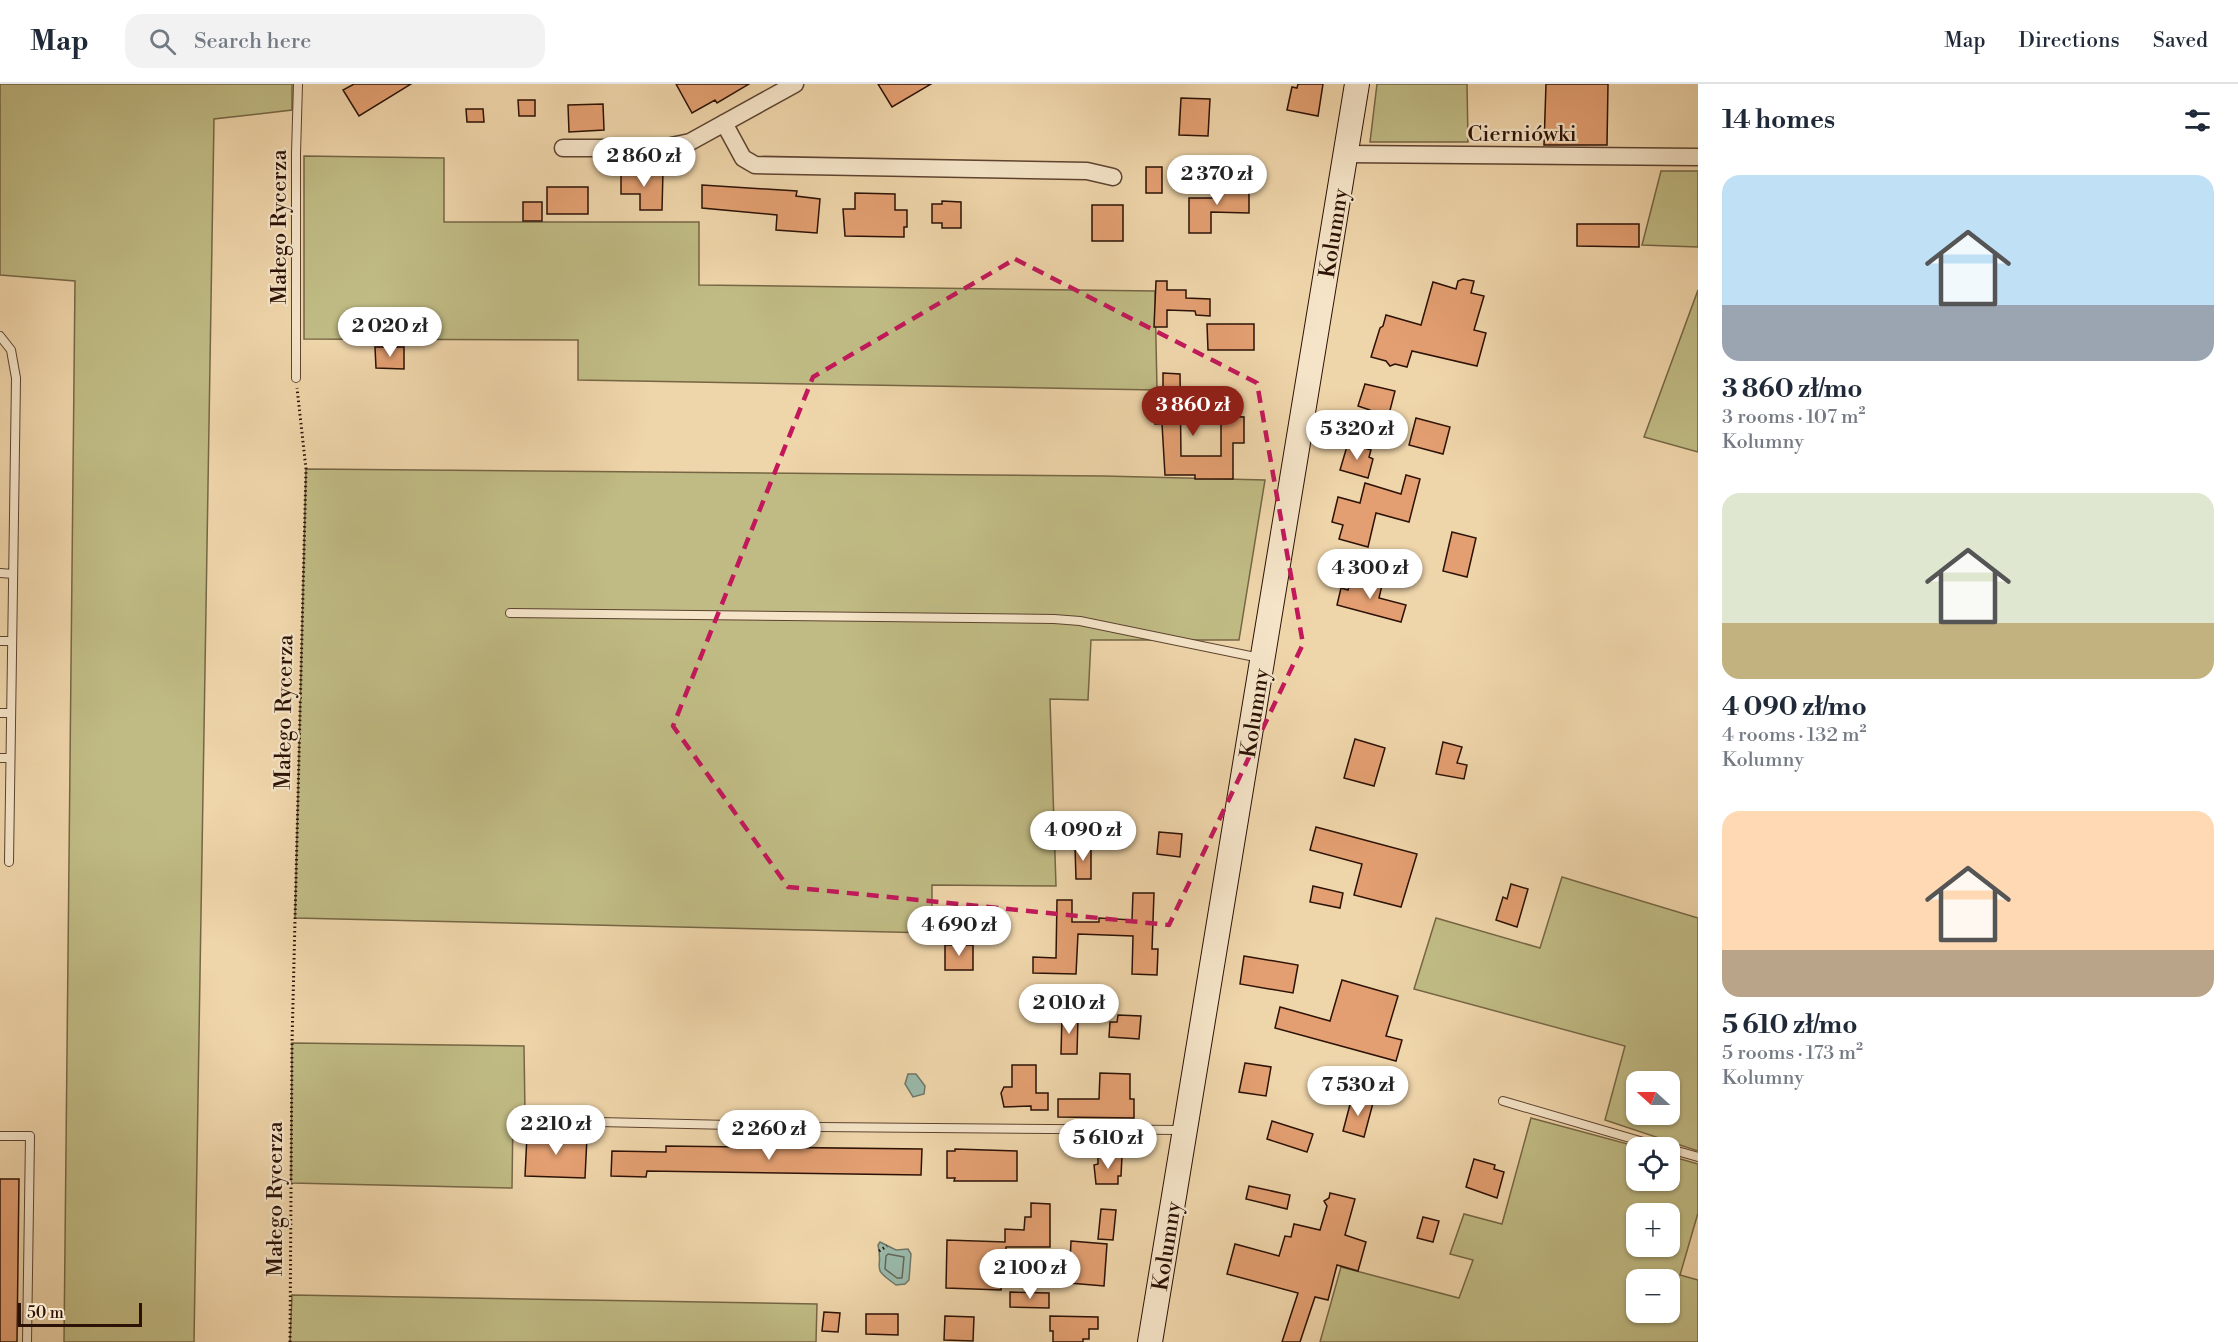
<!DOCTYPE html>
<html lang="en">
<head>
<meta charset="utf-8">
<style>
	body { margin:0; font-family:"Libre Bodoni",serif; background:#f2f2f3; color:#1f2937; height:100vh; display:flex; flex-direction:column; font-size:22px; white-space:nowrap }
	* { box-sizing:border-box; margin:0 }
	p { font-size:20px; color:#747a83 }
	.icon { flex:none; width:33px; height:33px; fill:none; stroke:currentColor; stroke-width:2; stroke-linecap:round; stroke-linejoin:round }
	.map { position:relative; flex:1; overflow:hidden }
	.sheet { display:flex; flex-direction:column; background:#fff; width:540px }
	.sheet>* { flex:none }
	.needle { width:39px; rotate:291deg }
	.tools { position:absolute; left:1626px; top:987px; display:grid; gap:12px }
	.tools a { display:grid; place-items:center; width:54px; height:54px; border-radius:12px; background:#fff; box-shadow:0 2px 4px #0004; font-size:30px }
	.scale { position:absolute; left:18px; bottom:15px; width:124px; box-sizing:border-box; padding-left:6px; border:3px solid #2c1206; border-top:0; font-size:16px; line-height:21px; white-space:nowrap; color:#2c1206; -webkit-text-stroke:4px #f5e4c8; paint-order:stroke }
	.price { position:absolute; translate:-50% -51px; padding:0 14px; border-radius:21px; background:#fff; color:#222; font-size:20px; line-height:39px; filter:drop-shadow(0 2px 3px #0008) }
	.price::after { content:''; position:absolute; left:50%; top:36px; width:18px; height:14px; margin-left:-9px; background:inherit; clip-path:polygon(0 0,100% 0,50% 100%) }
	.price.selected { background:#8f2418; color:#fff }
	ul { padding:0; list-style:none }
	li { display:grid; align-content:center; gap:12px; height:318px; padding:0 24px }
	li span { display:grid; place-items:center; height:186px; border-radius:18px; color:#555 }
	li>.icon { margin-inline-start:auto }
	span .icon { width:108px; height:108px; fill:#fffc; stroke-width:1 }
	li b { font-size:26px }
	h2 { display:flex; justify-content:space-between; align-items:center; height:72px; padding:0 24px; font-size:26px }
	header { display:flex; align-items:center; gap:36px; box-sizing:border-box; height:84px; padding:0 30px; background:#fff; border-bottom:2px solid #e0e1e3 }
	header strong { font-size:28px }
	nav { display:flex; gap:33px; margin-inline-start:auto; font-size:21px }
	.search { width:420px; height:54px; background:#f2f2f3; display:flex; align-items:center; gap:15px; box-sizing:border-box; padding:0 21px; border-radius:18px; color:#747a83; font-size:22px }
	main { display:flex; flex:1; min-height:0 }
	.map>svg:first-child { display:block }
	.green { fill:#c0bb84; stroke:#766645; stroke-width:1.5; fill-rule:evenodd }
	.water { fill:#9ab9aa; stroke:#6e7668; stroke-width:1.5 }
	.lines { fill:none; stroke-linecap:round; stroke-linejoin:round }
	.shore { stroke:#636658; stroke-width:1.5 }
	.building { fill:#e39f71; stroke:#2c1206; stroke-width:1.5 }
	.lane-casing { stroke:#5d432f; stroke-width:10 }
	.street-casing { stroke:#5d432f; stroke-width:19 }
	.secondary-casing { stroke:#2c1206; stroke-width:26 }
	.path { stroke:#2c1206; stroke-width:3; stroke-dasharray:1.5 3; stroke-linecap:butt }
	.lane { stroke:#f5e4c8; stroke-width:8 }
	.street { stroke:#f5e4c8; stroke-width:16 }
	.secondary { stroke:#f5e4c8; stroke-width:24 }
	.marked { fill:none; stroke:#c2185b; stroke-width:4.5; stroke-dasharray:12 8; stroke-linejoin:round }
	.labels { text-anchor:middle; stroke-width:4.5; stroke-linejoin:round; paint-order:stroke }
	.street-label { font-size:22px; fill:#2c1206; stroke:#f5e4c8 }
</style>
</head>
<body>
<header>
<strong>Map</strong>
<div class="search"><svg class="icon" aria-label="search" viewBox="0 0 24 24"><circle cx="10" cy="10" r="6"/><path d="M15 15l6 6"/></svg>Search here</div>
<nav><a>Map</a><a>Directions</a><a>Saved</a></nav>
</header>
<main>
<div class="map">
<svg width="1698" height="1258" viewBox="0 0 1698 1258">
	<rect width="100%" height="100%" fill="#efd5aa"/>
	<filter id="stains"><feTurbulence type="fractalNoise" baseFrequency=".00333" numOctaves="4"/><feColorMatrix values="0 0 0 0 .2 0 0 0 0 .09 0 0 0 0 .02 0 0 0 .5 -.17"/></filter>
	<radialGradient id="worn" r=".72"><stop offset=".6" stop-color="#630" stop-opacity="0"/><stop offset="1" stop-color="#630" stop-opacity=".3"/></radialGradient>
	<path class="green" d="M0,0H292V26L214,35L194,1258H64L75,197L0,191Z
		M1377,0H1467L1468,58H1370Z
		M304,72L444,74V138H699V201L1155,207L1157,306L578,296V256L304,255Z
		M1661,87H1698V163L1642,161Z
		M1698,206V368L1644,353Z
		M306,385L1104,392L1265,396L1239,556H1091L1088,616L1050,615L1056,802L932,801V849L295,834Z
		M1562,793L1698,834V1067L1605,1036L1625,962L1414,905L1436,834L1540,864ZM1636,998H1670V1030H1636Z
		M292,959L524,962L525,1030L513,1029L512,1104L291,1099Z
		M1531,1034L1639,1063L1636,1064V1096H1670V1072L1698,1080V1129L1680,1191L1698,1196V1258H1320L1341,1183L1459,1214L1473,1176L1450,1170L1464,1130L1502,1140ZM1636,1130H1670V1162H1636ZM1636,1196H1670V1228H1636Z
		M292,1211L817,1220L816,1258H290Z"/>
	<path class="water" d="M908,990H916L925,1002L924,1010L913,1013L905,1000Z
		M880,1158L896,1166L908,1165L911,1170L909,1196L905,1200L896,1201C869,1182 884,1187 878,1161Z"/>
	<g class="lines">
		<path class="shore" d="M888,1170L904,1173L902,1194H897L885,1185L886,1172Z"/>
	</g>
	<path class="building" d="M354,0H411L359,32L343,6Z
		M676,0H749L717,19L715,16L692,29Z
		M878,0H931L892,23Z
		M1298,0H1323L1318,32L1287,26L1292,3L1297,4Z
		M1546,0H1608L1607,61H1544Z
		M1181,14L1210,15L1208,52L1179,51Z
		M518,16H535V32H519Z
		M603,20L604,46L569,48L568,21Z
		M466,25H483L484,38H467Z
		M1146,83H1162V109H1146Z
		M621,87H663L662,126H640V110H621Z
		M702,101L797,107L796,112L820,115L817,149L776,146L777,131L702,124Z
		M1216,101H1249V129L1211,128V149H1189V114H1216Z
		M547,103H588V130H547Z
		M855,109L895,110V126H907V143H904V153L845,152L843,125H855Z
		M942,117L961,118V144H942V139H932V120H942Z
		M523,118H542V137H523Z
		M1092,121H1123V157H1092Z
		M1577,140H1639V163L1577,162Z
		M1463,195L1474,197L1471,209L1484,212L1474,246L1486,249L1477,282L1412,267L1407,283L1395,280L1390,282L1386,277L1371,273L1380,244L1383,242L1386,231L1421,241L1433,198L1456,205L1458,197Z
		M1156,197H1167V206H1186V214L1210,215V232L1196,231L1195,227L1167,226V243H1154Z
		M1207,240H1254V266H1208Z
		M375,263H404V285L376,284Z
		M1163,289L1180,290L1181,372H1221V332L1244,333V359H1233V395H1195V391H1165L1162,340H1155V306H1163Z
		M1365,300L1395,307L1389,330L1385,329L1383,337L1369,333L1370,326L1358,322Z
		M1416,334L1450,343L1443,370L1409,361Z
		M1348,359L1371,366L1369,373L1373,375L1368,394L1340,386Z
		M1406,391L1420,395L1409,438L1376,429L1368,463L1339,455L1343,441L1332,438L1338,413L1360,419L1365,399L1401,410Z
		M1452,448L1476,454L1467,493L1443,487Z
		M1352,493L1382,501L1379,514L1406,521L1401,538L1337,521L1341,504L1348,506Z
		M1355,655L1385,664L1374,702L1344,694Z
		M1443,658L1462,663L1457,679L1467,681L1464,695L1436,690Z
		M1316,743L1417,770L1401,823L1354,811L1362,780L1310,766Z
		M1159,748L1182,750L1180,773L1157,770Z
		M1075,762H1091V795H1076Z
		M1511,800L1528,805L1517,843L1496,836L1503,813L1507,815Z
		M1313,802L1343,809L1340,824L1310,818Z
		M1133,809H1154L1152,865H1158L1157,891L1132,890L1133,852L1078,850L1076,890L1033,889V873L1056,874L1057,816H1072V838H1099V834L1132,836Z
		M945,861H973V886H945Z
		M1244,872L1298,881L1293,909L1240,900Z
		M1342,896L1398,912L1386,952L1402,956L1396,977L1275,944L1280,923L1330,937Z
		M1118,931L1141,932L1139,955L1109,953L1110,938H1117Z
		M1062,932L1078,933L1077,970H1061Z
		M1245,979L1271,983L1266,1012L1239,1008Z
		M1012,981H1036V1009H1048V1026H1031V1022L1004,1023L1001,1009L1004,1003H1012Z
		M1100,989L1130,990V1015H1134V1034L1058,1033V1015H1099Z
		M1352,1013L1373,1019L1364,1053L1343,1047Z
		M1272,1037L1313,1050L1307,1068L1267,1055Z
		M527,1051L587,1053L585,1094L525,1092Z
		M666,1062L922,1065L921,1091L647,1087L646,1093L611,1092L612,1067L666,1068Z
		M955,1065L1017,1067V1097H954L955,1094H947V1067H955Z
		M1098,1072H1122L1121,1092H1118V1100H1096L1094,1081L1098,1080Z
		M1474,1075L1495,1081L1494,1085L1504,1088L1497,1114L1466,1103Z
		M0,1095H19L17,1258H0Z
		M1249,1102L1290,1111L1287,1125L1246,1115Z
		M1330,1109L1355,1115L1345,1151L1366,1158L1358,1187L1337,1181L1328,1216L1315,1213L1300,1258H1282L1298,1209L1227,1190L1235,1160L1279,1172L1285,1152L1291,1153L1294,1140L1320,1146L1327,1122L1324,1117L1329,1114Z
		M1031,1119L1050,1120V1163H1006V1183H1002L1001,1206L946,1204L947,1156L1005,1158V1145L1024,1146L1025,1133H1031Z
		M1101,1125L1116,1126L1113,1156L1098,1155Z
		M1423,1133L1439,1137L1433,1158L1417,1154Z
		M1071,1157L1107,1160L1104,1202L1069,1199Z
		M1010,1208L1049,1209V1224L1010,1223Z
		M824,1228L840,1229L838,1248L822,1247Z
		M866,1230H898V1251L866,1250Z
		M945,1232L974,1233L973,1257L944,1256Z
		M1050,1232L1098,1233V1245H1089V1255H1083V1258H1053V1247H1050Z"/>
	<g class="lines">
		<g class="lane-casing">
			<path id="lane" d="M0,252L11,266L16,294L9,778
				M296,294V70L298,0
				M0,489L13,490
				M510,529L1054,535L1080,537L1260,574
				M0,557H12
				M0,629H11
				M0,674H10
				M1503,1017L1664,1064
				M555,1037L819,1043L1182,1046
				M0,1052H30L27,1258
				M1670,1065L1698,1073"/>
		</g>
		<g class="street-casing">
			<path id="street" d="M724,39L743,74L755,81L1087,87L1113,93
				M563,64H662L690,58L795,0
				M1346,70L1698,73"/>
		</g>
		<g class="secondary-casing">
			<path id="secondary" d="M1150,1258L1357,0"/>
		</g>
		<path class="path" d="M879,1167L887,1162
			M290,1258L292,959L306,385L297,304"/>
		<use href="#lane" class="lane"/>
		<use href="#street" class="street"/>
		<use href="#secondary" class="secondary"/>
	</g>
	<path class="marked" d="M1015,175L1257,299L1303,560L1169,841L788,803L673,642L813,293Z"/>
	<g class="labels">
		<g class="street-label">
			<text x="1522" y="57">Cierniówki</text>
			<text transform="translate(278 143) rotate(-90)" y="8">Małego Rycerza</text>
			<text transform="translate(1333 149) rotate(-81)" y="8">Kolumny</text>
			<text transform="translate(283 628) rotate(-89)" y="8">Małego Rycerza</text>
			<text transform="translate(1254 629) rotate(-81)" y="8">Kolumny</text>
			<text transform="translate(274 1115) rotate(-90)" y="8">Małego Rycerza</text>
			<text transform="translate(1166 1162) rotate(-81)" y="8">Kolumny</text>
		</g>
	</g>
	<rect width="100%" height="100%" filter="url(#stains)"/>
	<rect width="100%" height="100%" fill="url(#worn)"/>
</svg>
<div class="tools">
<a><svg class="needle" viewBox="-14 -14 28 28"><path d="M0-13l5 13h-10z" fill="#e53935"/><path d="M0 13l5-13h-10z" fill="#747a83"/></svg></a>
<a><svg class="icon" aria-label="locate" viewBox="0 0 24 24"><circle cx="12" cy="12" r="6"/><path d="M12 2v4M12 18v4M2 12h4M18 12h4"/></svg></a>
<a>+</a>
<a>−</a>
</div>
<div class="scale">50 m</div>
<b class="price" style="left:644px;top:104px">2 860 zł</b>
<b class="price" style="left:1217px;top:122px">2 370 zł</b>
<b class="price" style="left:390px;top:274px">2 020 zł</b>
<b class="price selected" style="left:1193px;top:353px">3 860 zł</b>
<b class="price" style="left:1357px;top:377px">5 320 zł</b>
<b class="price" style="left:1370px;top:516px">4 300 zł</b>
<b class="price" style="left:1083px;top:778px">4 090 zł</b>
<b class="price" style="left:959px;top:873px">4 690 zł</b>
<b class="price" style="left:1069px;top:951px">2 010 zł</b>
<b class="price" style="left:1358px;top:1033px">7 530 zł</b>
<b class="price" style="left:556px;top:1072px">2 210 zł</b>
<b class="price" style="left:769px;top:1077px">2 260 zł</b>
<b class="price" style="left:1108px;top:1086px">5 610 zł</b>
<b class="price" style="left:1030px;top:1216px">2 100 zł</b>
</div>
<section class="sheet">
<h2>14 homes<svg class="icon" aria-label="filters" viewBox="0 0 24 24"><path d="M4 7h16M4 17h16"/><circle cx="9" cy="7" r="2"/><circle cx="15" cy="17" r="2"/></svg></h2>
<ul>
<li><span style="background:linear-gradient(#bfe0f5 70%,#9aa5b1 0)"><svg class="icon" aria-label="home" viewBox="0 0 24 24"><path d="M3 11l9-7 9 7M6 9v11h12V9"/></svg></span><div><b>3 860 zł/mo</b><p>3 rooms · 107 m²</p><p>Kolumny</p></div></li>
<li><span style="background:linear-gradient(#dfe7d0 70%,#c2b280 0)"><svg class="icon" aria-label="home" viewBox="0 0 24 24"><path d="M3 11l9-7 9 7M6 9v11h12V9"/></svg></span><div><b>4 090 zł/mo</b><p>4 rooms · 132 m²</p><p>Kolumny</p></div></li>
<li><span style="background:linear-gradient(#ffd9b3 75%,#b9a48a 0)"><svg class="icon" aria-label="home" viewBox="0 0 24 24"><path d="M3 11l9-7 9 7M6 9v11h12V9"/></svg></span><div><b>5 610 zł/mo</b><p>5 rooms · 173 m²</p><p>Kolumny</p></div></li>
</ul>
</section>
</main>
</body>
</html>
